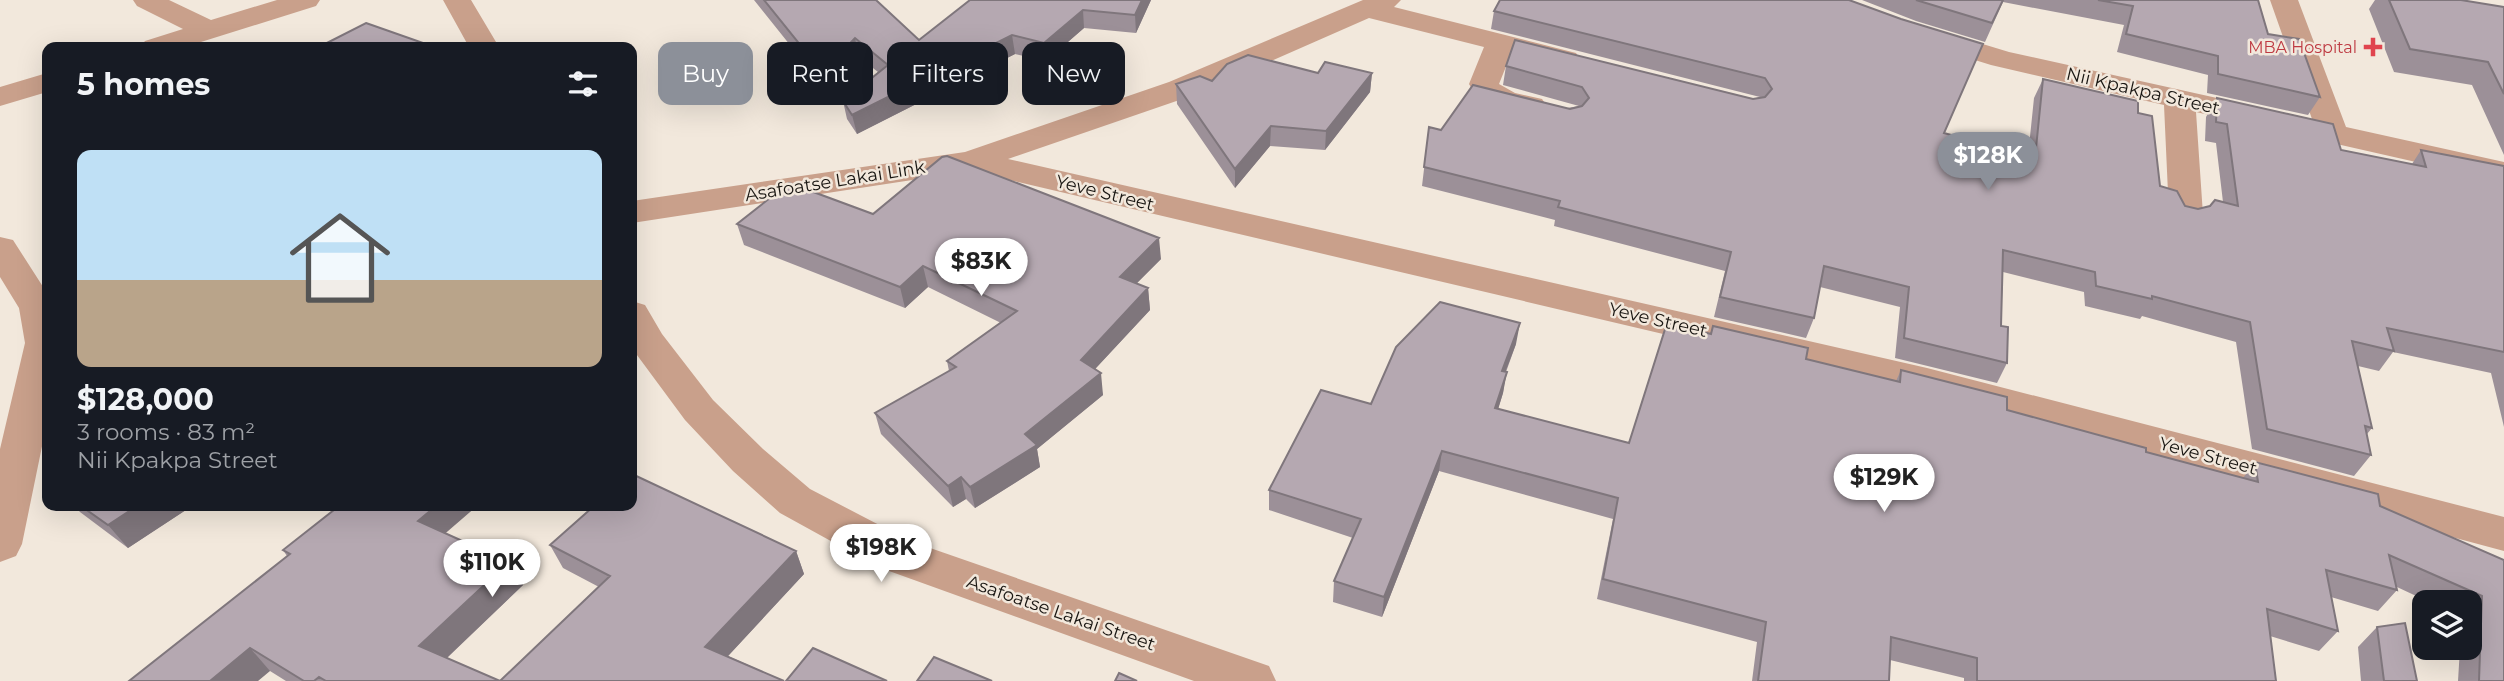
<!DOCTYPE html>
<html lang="en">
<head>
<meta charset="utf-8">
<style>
	body { margin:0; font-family:Montserrat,sans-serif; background:#20242c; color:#f1f3f6; height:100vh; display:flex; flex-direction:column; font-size:26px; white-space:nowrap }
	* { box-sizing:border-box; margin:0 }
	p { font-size:23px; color:#9ea1a6 }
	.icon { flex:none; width:38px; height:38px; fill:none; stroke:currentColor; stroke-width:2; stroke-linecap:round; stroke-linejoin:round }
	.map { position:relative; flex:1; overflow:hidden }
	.details { position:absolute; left:42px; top:42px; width:595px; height:469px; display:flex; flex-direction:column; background:#171b24; border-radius:14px; box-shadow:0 7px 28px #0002 }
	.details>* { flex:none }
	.top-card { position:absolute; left:658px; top:42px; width:665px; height:63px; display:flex; gap:14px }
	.buttons { position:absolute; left:2412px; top:590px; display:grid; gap:14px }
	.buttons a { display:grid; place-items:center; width:70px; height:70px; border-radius:14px; background:#171b24; box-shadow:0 7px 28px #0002; font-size:35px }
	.price { position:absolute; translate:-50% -60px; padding:0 16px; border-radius:24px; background:#fff; color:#222; font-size:23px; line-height:46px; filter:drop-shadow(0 2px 4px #0008) }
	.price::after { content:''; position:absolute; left:50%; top:42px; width:21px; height:16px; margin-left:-10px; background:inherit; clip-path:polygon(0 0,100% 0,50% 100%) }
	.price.active { background:#8c9099; color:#fff }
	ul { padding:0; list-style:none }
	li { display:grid; align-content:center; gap:14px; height:371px; padding:0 35px }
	li span { display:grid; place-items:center; height:217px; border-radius:14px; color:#555 }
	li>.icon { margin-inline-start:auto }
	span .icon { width:126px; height:126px; fill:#fffc; stroke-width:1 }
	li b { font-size:30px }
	h2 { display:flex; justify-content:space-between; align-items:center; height:84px; padding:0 35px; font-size:30px }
	.chip { padding:0 24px; border-radius:14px; background:#171b24; box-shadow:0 7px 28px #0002; font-size:24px; line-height:63px }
	.chip.active { background:#8c9099; color:#fff }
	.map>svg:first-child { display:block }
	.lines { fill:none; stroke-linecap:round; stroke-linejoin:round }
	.minor { fill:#c9a08b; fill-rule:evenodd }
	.wall { fill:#9c9098 }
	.shaded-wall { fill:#7f767c }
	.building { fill:#b5a8b1; stroke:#7f767c; stroke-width:2 }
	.health-dot { fill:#e0444e; stroke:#f2e8dc; stroke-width:2.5 }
	.labels { text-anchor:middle; stroke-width:5; stroke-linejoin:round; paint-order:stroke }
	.far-health-label { font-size:16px; fill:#be3a42; stroke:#f2e8dc; text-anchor:end }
	.street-label { font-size:18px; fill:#191612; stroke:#f2e8dc }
</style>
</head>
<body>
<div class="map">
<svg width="2504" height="681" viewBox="0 0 2504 681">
	<rect width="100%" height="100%" fill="#f2e8dc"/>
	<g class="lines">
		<path class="minor" d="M133,0H169L211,20L277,0H320L316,6L185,47H140L145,41L183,29L137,6Z
			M443,0H471L499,47H469Z
			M1363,0H1401L1394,7L1576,53L1580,59L1576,65L1565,68L1511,54L1499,84L1515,93L1542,99L1547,106L1542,113C1516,119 1482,108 1469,84L1484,47L1369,18L1191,96L1008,159L1927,368L2504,517V551L1927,396L971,171L632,223V201L965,152L1169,82Z
			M2270,0H2298L2346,127L2504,162V182L2196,112L2203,215L2198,223L2186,226L2174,223L2169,215L2164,105L1991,65L1920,43L1915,37L1920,31L1930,28L2009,52L2312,119Z
			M47,73V92L0,106V87Z
			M0,237L13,240L47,293V422L22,544L16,556L0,562V449L25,343L19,308L0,277Z
			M632,301L645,305L662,334L713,400L763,449L810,489L910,541L1269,666L1276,681H1194L878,567L780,513L733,471L685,420L634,351L632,347Z"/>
	</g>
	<path class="wall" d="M754,0H876L919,40L970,0H1151L1136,33L1084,28L1046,61L1015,54L857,134L847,119L843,101L878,72L859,57L826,90Z
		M1849,0L1944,133L2028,156L2034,98L2043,79L2138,113L2160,186L2185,206L2198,209L2223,202L2216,143L2205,141L2206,117L2217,98L2341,150L2412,164L2421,150L2504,166V427L2491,373L2393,352L2379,371L2358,366L2372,428L2367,434L2371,455L2354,476L2252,449L2236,342L2142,316L2140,319L2085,306L2084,292L2003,272L2001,326L2007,363L1997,383L1895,358L1900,307L1820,287L1814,318L1806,338L1714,317L1725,271L1554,226L1555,220L1422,186L1429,127L1441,130L1579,106L1503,85L1506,66L1753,99L1760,97L1491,29L1494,11Z
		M1862,0H2258L2268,34L2320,97L2308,115L2207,93L2208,75L2117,52L2124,25L2003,2L1985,42L1916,21Z
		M2375,0H2461L2504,7V155L2472,85L2394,72L2369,9Z
		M1318,73H1372L1370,92L1325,150L1270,146L1235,188L1177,104L1176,84Z
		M873,214L1161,259L1136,284L1148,288L1150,310L1095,369L1103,395L1037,449L1040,467L975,508L966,499L953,507L881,434L875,413L949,371L947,361L1001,323L928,287L905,308L744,245L737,224Z
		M1516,344L1506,372L1503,393L1498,409L1629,443L1806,359L1896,381L1901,370L2007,410L2146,452L2243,478L2255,462L2380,506L2504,560V681H2458L2460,648H2469V602H2429L2397,587V590L2378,611L2331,597L2338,631L2319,651L2270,636L2276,681H1964V678L1890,660L1889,681H1752L1757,642L1597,599L1613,519L1439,471L1382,617L1333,602L1334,581L1353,538L1269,510V490L1371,404Z
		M74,506H192L128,548L80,512Z
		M446,533L523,585L447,658L500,681L599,587L563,568L550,545L796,551L804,574L728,656L784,681H286L270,671L129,681L287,556L283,550Z
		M2377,627L2417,681H2361L2358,647Z"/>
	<path class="shaded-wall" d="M1142,0H1151L1136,33L1135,15Z
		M1083,10L1084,28L1046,61L1044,43Z
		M1012,35L1015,54L857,134L852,115Z
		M855,38L859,57L826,90L822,72Z
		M1372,73L1370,92L1325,150L1326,131Z
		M1271,126L1270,146L1235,188V169Z
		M1159,238L1161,259L1121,299L1120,277Z
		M923,266L928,287L905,308L900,287Z
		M1148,288L1150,310L1083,382L1081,360Z
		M1520,323L1516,344L1498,391L1502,371Z
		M1507,372L1503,393L1492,429L1495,408Z
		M1101,373L1103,395L1037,449L1040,467L975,508L970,487L1025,434Z
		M1442,451L1439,471L1382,617L1384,597Z
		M961,477L966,499L953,507L948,486Z
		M137,506H192L128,548L108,525Z
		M436,506H477L433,544L418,521Z
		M796,551L804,574L716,669L705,647Z
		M509,562L523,585L435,669L419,646Z
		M250,648L270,671L258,681H210Z"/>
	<path class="building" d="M764,0H876L919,40L970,0H1142L1135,15L1083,10L1044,43L1012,35L852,115L843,101L888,65L855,38L822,72Z
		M1500,0H1849L1901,19L1983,44L1944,133L2035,158L2043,79L2138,101V113L2152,116L2160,186L2177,191L2185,206L2198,209L2210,206L2215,200L2238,206L2227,124L2216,122L2217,98L2333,124L2341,150L2426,167L2421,150L2504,166V352L2387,328L2394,351L2352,341L2372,428L2365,426L2371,455L2267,429L2250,322L2152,296V299L2096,286L2095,272L2003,250L2001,326L2008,327L2007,363L1904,338L1909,287L1824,266L1814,318L1720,297L1731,252L1558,207L1560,201L1424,167L1429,127L1441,130L1473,85L1570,109L1582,106L1589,98L1582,87L1506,66L1515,40L1753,99L1765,97L1772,89L1765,78L1494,11Z
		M1916,0H2003L1992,23Z
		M2098,0H2258L2268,34L2299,39L2320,97L2218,74V56L2126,34L2133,6Z
		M2389,0H2461L2504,7V94L2488,62L2410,49Z
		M366,23L423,43L416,47H319Z
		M1248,55L1318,73L1325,62L1372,73L1326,131L1271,126L1235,169L1176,84L1200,76L1212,81L1227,64Z
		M947,156L1159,238L1120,277L1148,288L1081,360L1101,373L1025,434L1037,445L970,487L961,477L948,486L875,413L956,367L947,361L1017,311L923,266L900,287L737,224L789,183L873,214L942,157Z
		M1440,302L1520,323L1502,371L1507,372L1495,408L1629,443L1667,323L1711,334L1713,326L1808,348L1806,359L1900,382L1901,370L2007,397V410L2146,448V452L2258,482L2255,462L2378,494L2380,506L2504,560V681H2479L2482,596L2389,555L2397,590L2326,570L2338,631L2267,609L2276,681H1977V658L1891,637L1889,681H1758L1766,622L1603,579L1618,498L1442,451L1384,597L1334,581L1361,519L1269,490L1321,390L1371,404L1396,347Z
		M632,474L796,551L705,647L784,681H326L319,677L314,681H304L250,648L210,681H129L290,554L283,550L339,506H436L418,521L509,562L419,646L500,681L610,576L550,545L594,506H632Z
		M81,506H137L108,525Z
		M2405,623L2417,681H2384L2377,627Z
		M813,648L887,681H786Z
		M934,657L992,681H917Z
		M1119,673L1137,681H1115Z"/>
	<path class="health-dot" d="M2369.5 36.5h7v7h7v7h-7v7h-7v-7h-7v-7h7z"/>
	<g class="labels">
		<g class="far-health-label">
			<text x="2357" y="53">MBA Hospital</text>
		</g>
		<g class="street-label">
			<text transform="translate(2143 91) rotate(13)" y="6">Nii Kpakpa Street</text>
			<text transform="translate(835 181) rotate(-9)" y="6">Asafoatse Lakai Link</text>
			<text transform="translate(1105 193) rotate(14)" y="6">Yeve Street</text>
			<text transform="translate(1658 320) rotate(13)" y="6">Yeve Street</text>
			<text transform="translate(2208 456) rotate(15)" y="6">Yeve Street</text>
			<text transform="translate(1061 613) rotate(19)" y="6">Asafoatse Lakai Street</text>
		</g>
	</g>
</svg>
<div class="buttons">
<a><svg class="icon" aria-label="layers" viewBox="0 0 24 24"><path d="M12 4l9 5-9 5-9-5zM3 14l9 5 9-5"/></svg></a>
</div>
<b class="price active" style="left:1988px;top:192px">$128K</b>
<b class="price" style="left:981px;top:298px">$83K</b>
<b class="price" style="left:1884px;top:514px">$129K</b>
<b class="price" style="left:881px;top:584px">$198K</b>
<b class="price" style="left:492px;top:599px">$110K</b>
<div class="top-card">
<a class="chip active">Buy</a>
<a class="chip">Rent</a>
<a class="chip">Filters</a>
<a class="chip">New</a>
</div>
<section class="details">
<h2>5 homes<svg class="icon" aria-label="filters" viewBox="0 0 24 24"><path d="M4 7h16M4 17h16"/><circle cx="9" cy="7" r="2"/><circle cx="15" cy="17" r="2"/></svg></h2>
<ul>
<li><span style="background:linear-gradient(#bfe0f5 60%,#b9a48a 0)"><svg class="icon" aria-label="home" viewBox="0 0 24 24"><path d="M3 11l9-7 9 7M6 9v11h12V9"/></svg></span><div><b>$128,000</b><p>3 rooms · 83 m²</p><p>Nii Kpakpa Street</p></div></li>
</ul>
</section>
</div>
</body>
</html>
